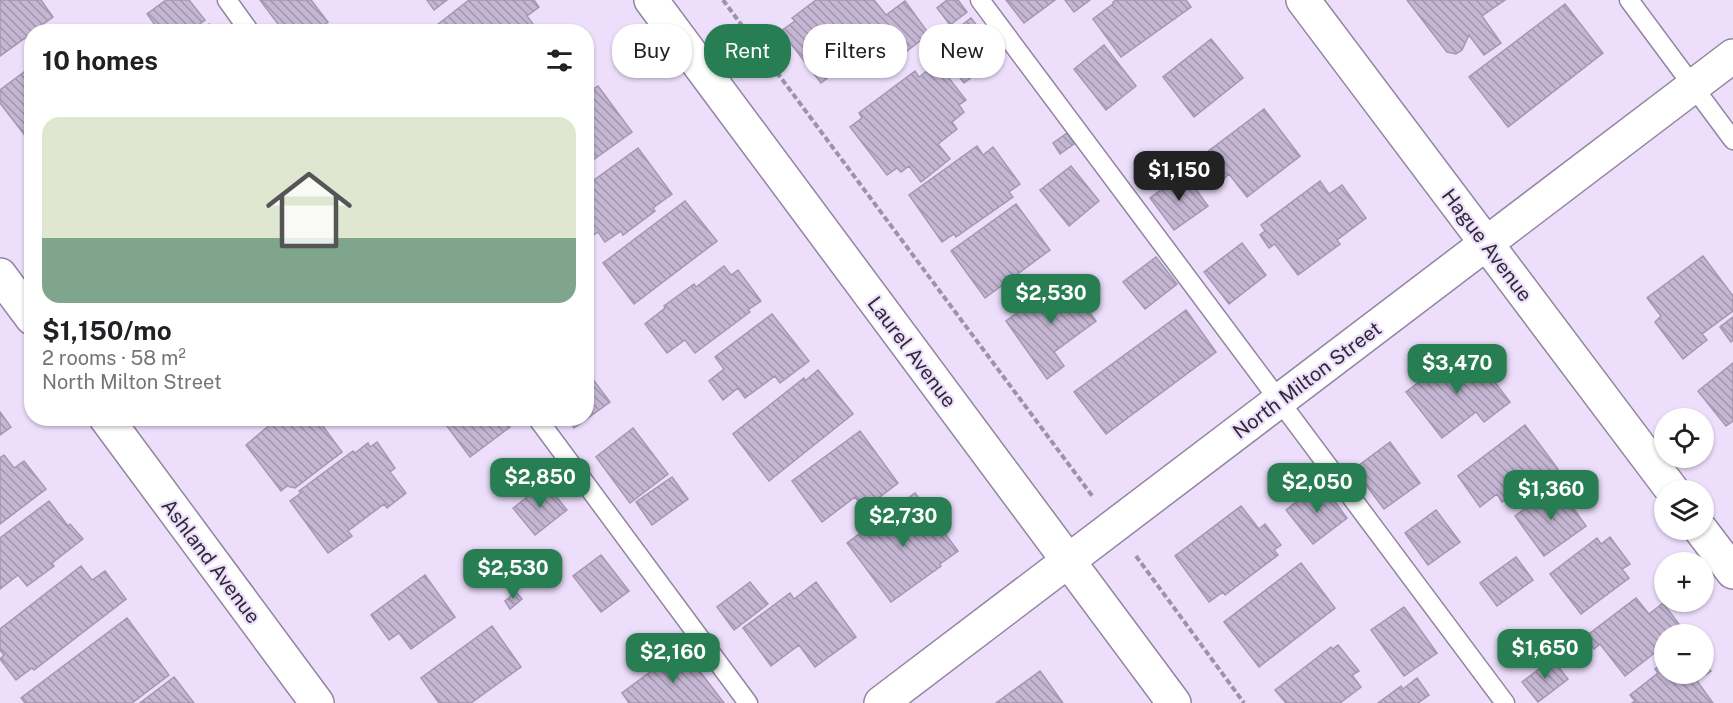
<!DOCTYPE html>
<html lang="en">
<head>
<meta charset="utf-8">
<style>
	body { margin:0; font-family:"Public Sans",sans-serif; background:#f2f2f2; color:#202124; height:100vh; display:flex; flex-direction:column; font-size:22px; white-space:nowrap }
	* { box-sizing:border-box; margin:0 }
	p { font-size:20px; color:#757577 }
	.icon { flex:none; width:33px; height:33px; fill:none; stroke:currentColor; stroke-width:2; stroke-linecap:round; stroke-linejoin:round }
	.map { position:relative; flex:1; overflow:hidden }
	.drawer { position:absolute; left:24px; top:24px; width:570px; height:402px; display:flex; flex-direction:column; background:#fff; border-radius:24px; box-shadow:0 2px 4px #0004 }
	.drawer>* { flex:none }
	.guide { position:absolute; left:612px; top:24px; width:570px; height:54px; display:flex; gap:12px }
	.tools { position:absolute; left:1654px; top:408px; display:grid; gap:12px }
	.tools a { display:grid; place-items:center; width:60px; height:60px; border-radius:50%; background:#fff; box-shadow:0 2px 4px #0004; font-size:30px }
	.price { position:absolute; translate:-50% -51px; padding:0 14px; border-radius:12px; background:#277e52; color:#fff; font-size:20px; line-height:39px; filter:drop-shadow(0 2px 3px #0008) }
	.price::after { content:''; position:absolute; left:50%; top:36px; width:18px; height:14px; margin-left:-9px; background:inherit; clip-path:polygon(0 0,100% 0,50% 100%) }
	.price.selected { background:#222; color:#fff }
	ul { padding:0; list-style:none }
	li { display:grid; align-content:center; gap:12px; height:318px; padding:0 18px }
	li+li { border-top:2px solid #e0e0e0 }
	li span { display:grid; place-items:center; height:186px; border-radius:18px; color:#555 }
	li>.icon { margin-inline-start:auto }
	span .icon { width:108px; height:108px; fill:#fffc; stroke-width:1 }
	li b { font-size:26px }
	h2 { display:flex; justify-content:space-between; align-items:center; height:72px; padding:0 18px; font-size:26px }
	.tag { padding:0 21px; border-radius:24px; background:#fff; box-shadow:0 2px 4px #0004; font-size:21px; line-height:54px }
	.tag.selected { background:#277e52; color:#fff }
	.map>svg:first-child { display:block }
	.building { fill:url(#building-back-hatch); stroke:#a597b3; stroke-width:1.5 }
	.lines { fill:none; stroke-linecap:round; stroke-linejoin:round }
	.service-casing { stroke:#9285a0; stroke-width:21 }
	.minor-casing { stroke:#9285a0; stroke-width:36 }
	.path { stroke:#9d93a8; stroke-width:4; stroke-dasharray:6 3; stroke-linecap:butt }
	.service { stroke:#fff; stroke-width:18 }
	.minor { stroke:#fff; stroke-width:33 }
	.labels { text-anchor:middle; stroke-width:4.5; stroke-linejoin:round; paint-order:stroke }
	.street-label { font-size:20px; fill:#2f2a35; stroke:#eddffc }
</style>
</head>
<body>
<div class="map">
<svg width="1733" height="703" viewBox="0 0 1733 703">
	<defs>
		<pattern id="building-back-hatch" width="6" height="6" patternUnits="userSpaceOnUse" patternTransform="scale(1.5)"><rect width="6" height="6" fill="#c5b7d4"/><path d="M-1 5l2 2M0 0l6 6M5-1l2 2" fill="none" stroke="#a095ad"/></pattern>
	</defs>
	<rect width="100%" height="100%" fill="#eddffc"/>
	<path class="building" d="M0,0H41L53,17L32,32V33L0,56Z
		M166,0H189L205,20L189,32H160L147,14Z
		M260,0H311L328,22L315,32H284Z
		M427,0H447L434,10Z
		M469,0H534L539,7L527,16L536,28L532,32H428Z
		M816,0H874L886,15L905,1L929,34L894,61L873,33L839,61L843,66L821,83L781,31L795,21L792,18Z
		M947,0H958L967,12L950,25L937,8Z
		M1006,0H1055L1024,23Z
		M1065,0H1090L1074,12Z
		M1116,0H1186L1191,7L1121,57L1093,19L1114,3L1113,2Z
		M1407,0H1505L1482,16L1501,43L1484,55L1469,35L1462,50L1456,54L1447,52Z
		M1565,4L1603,53L1508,127L1469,77Z
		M971,18L1000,55L964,83L935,46Z
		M209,24L215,32H198Z
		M1211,39L1243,78L1194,117L1163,77Z
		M1104,45L1136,86L1106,110L1074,69Z
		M937,63L966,100L959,105L964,112L952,122L957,129L938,144L950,159L921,182L909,166L901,172L897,168L887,175L850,127L862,118L859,113L915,71L919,77Z
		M32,66V141L30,142L0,103V90Z
		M598,86L632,132L593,160L586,152V94Z
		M1264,109L1300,156L1247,197L1229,174L1221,181L1202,156Z
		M1067,133L1074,144L1060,154L1053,143Z
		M977,146L983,155L993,147L1020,184L1009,192L1013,197L956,237L954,234L942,242L909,195Z
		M638,148L672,194L653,208L655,211L623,235L621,231L605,242L598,232L586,240V198L592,194L586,186Z
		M1071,166L1099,201L1069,226L1040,190Z
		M1184,173L1208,206L1174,230L1150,198Z
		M1320,181L1329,194L1342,185L1366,218L1337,240L1340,244L1298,275L1275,244L1269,248L1260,235L1265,231L1261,225Z
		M685,201L717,241L634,304L603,263Z
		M1016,204L1050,250L985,298L951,251Z
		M1242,243L1266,275L1229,304L1204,272Z
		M1703,256L1733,296V311L1702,334L1707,340L1683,359L1655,322L1661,316L1647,298Z
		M1156,257L1177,284L1145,309L1123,282Z
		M724,266L731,275L738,270L761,301L748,310L750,312L695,353L685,340L667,353L645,324L665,308L664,306L694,284L696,287Z
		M1065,278L1096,321L1054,352L1064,366L1047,379L1006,321Z
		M1186,310L1216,352L1106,434L1074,392Z
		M772,314L809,361L780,383L775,376L745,398L738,388L723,400L709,381L724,369L715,357Z
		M1733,317V340L1731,342L1720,327Z
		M1457,353L1471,372L1481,364L1510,402L1484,422L1476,412L1442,438L1406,392Z
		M1733,363V421L1726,426L1698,391Z
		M586,370L610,402L574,428L567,418H586Z
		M818,370L853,414L769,481L733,434L804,378L805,381Z
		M0,412L11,427L0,435Z
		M278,418H317L342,452L295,488L287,486L281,491L246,445Z
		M441,418H504L510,427L470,457Z
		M1525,425L1558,469L1533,487L1529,482L1502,502L1497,494L1480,507L1458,476Z
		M633,428L668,474L630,503L596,457Z
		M860,431L898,483L864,509L855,497L822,522L792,481Z
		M377,442L395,468L390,472L406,493L387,508L384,504L348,531L352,536L328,553L290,501L301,493L299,491L353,451L355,453L368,443L370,447Z
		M1390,442L1420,483L1384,509L1354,469Z
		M4,455L14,468L24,461L46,489L0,524V458Z
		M672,477L688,499L652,525L636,502Z
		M545,483L567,510L535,535L513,508Z
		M1321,483L1347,518L1313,544L1286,510Z
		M1557,485L1586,526L1544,556L1515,516Z
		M915,493L958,551L940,564L941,566L891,602L847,543Z
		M49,501L68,526L70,524L83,539L52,563L54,566L27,586L18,575L0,589V538Z
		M1241,506L1259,529L1265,524L1281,545L1274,550L1278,555L1225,595L1223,592L1209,602L1175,556Z
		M1436,510L1460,542L1428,565L1405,533Z
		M1610,537L1630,564L1622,569L1629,578L1581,614L1550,574L1597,538L1601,544Z
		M601,555L629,591L601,612L573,576Z
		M1516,557L1533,580L1497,606L1480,583Z
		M1301,563L1335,608L1259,667L1224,622Z
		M81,566L92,580L105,571L126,599L34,670L32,668L16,680L0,659L4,655L0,650V629Z
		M425,575L455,617L411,649L399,633L389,640L371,615Z
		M750,582L768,604L734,630L717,607Z
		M816,582L856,637L815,667L799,645L771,666L743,628L790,593L794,599Z
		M516,592L522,599L510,609L505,601Z
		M1636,598L1649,614L1663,603L1679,624L1664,635L1665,645L1625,676L1600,644L1594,649L1585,637Z
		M1404,607L1437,653L1404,676L1371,630Z
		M127,618L169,675L132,703H25L21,698Z
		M492,626L521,667L471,703H439L421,678Z
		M1338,645L1359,671L1352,675L1361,687L1340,703H1286L1275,690L1331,647L1333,649Z
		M682,648L724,703H629L622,693Z
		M1552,659L1568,679L1538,702L1522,682Z
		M1665,661V674H1704V663L1711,671L1697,681L1713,703H1632L1635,701L1630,695L1658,673L1655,669Z
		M1040,671L1063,703H996Z
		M174,677L194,703H140Z
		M1417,678L1429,695L1418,703H1378L1401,686L1403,689Z"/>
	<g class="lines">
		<g class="service-casing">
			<path id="service" d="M227,0L250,32
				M980,0L1505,703
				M1629,0L1733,140
				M537,418L748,703"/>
		</g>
		<g class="minor-casing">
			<path id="minor" d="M651,0L1174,703
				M1303,0L1672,490
				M0,275L32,318
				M106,418L317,703
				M1701,530L1733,572
				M881,703L1733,56"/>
		</g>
		<path class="path" d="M723,0L1093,497
			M1136,556L1244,703"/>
		<use href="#service" class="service"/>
		<use href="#minor" class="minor"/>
	</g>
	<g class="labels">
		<g class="street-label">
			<text transform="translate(1487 245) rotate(53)" y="7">Hague Avenue</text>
			<text transform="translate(912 352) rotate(53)" y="7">Laurel Avenue</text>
			<text transform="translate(1307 380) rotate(-37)" y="7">North Milton Street</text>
			<text transform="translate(211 561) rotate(53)" y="7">Ashland Avenue</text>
		</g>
	</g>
</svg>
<div class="tools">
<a><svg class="icon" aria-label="locate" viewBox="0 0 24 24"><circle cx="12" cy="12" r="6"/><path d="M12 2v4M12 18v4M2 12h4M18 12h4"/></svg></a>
<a><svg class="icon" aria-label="layers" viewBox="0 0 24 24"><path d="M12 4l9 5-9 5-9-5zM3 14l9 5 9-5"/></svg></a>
<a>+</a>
<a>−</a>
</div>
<b class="price selected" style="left:1179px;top:202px">$1,150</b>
<b class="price" style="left:1051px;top:325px">$2,530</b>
<b class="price" style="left:1457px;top:395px">$3,470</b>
<b class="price" style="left:540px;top:509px">$2,850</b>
<b class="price" style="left:1317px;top:514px">$2,050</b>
<b class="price" style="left:1551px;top:521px">$1,360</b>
<b class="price" style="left:903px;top:548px">$2,730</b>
<b class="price" style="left:513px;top:600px">$2,530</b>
<b class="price" style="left:1545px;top:680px">$1,650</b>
<b class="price" style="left:673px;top:684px">$2,160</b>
<div class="guide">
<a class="tag">Buy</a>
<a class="tag selected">Rent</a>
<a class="tag">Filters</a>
<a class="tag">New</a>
</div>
<section class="drawer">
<h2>10 homes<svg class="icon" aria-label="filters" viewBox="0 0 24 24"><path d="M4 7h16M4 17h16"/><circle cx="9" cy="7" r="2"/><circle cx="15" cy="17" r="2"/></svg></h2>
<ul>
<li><span style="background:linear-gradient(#dfe7d0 65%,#7fa58c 0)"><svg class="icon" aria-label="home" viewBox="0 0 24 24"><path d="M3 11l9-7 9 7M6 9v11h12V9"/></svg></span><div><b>$1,150/mo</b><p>2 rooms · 58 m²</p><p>North Milton Street</p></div></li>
</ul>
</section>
</div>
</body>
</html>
